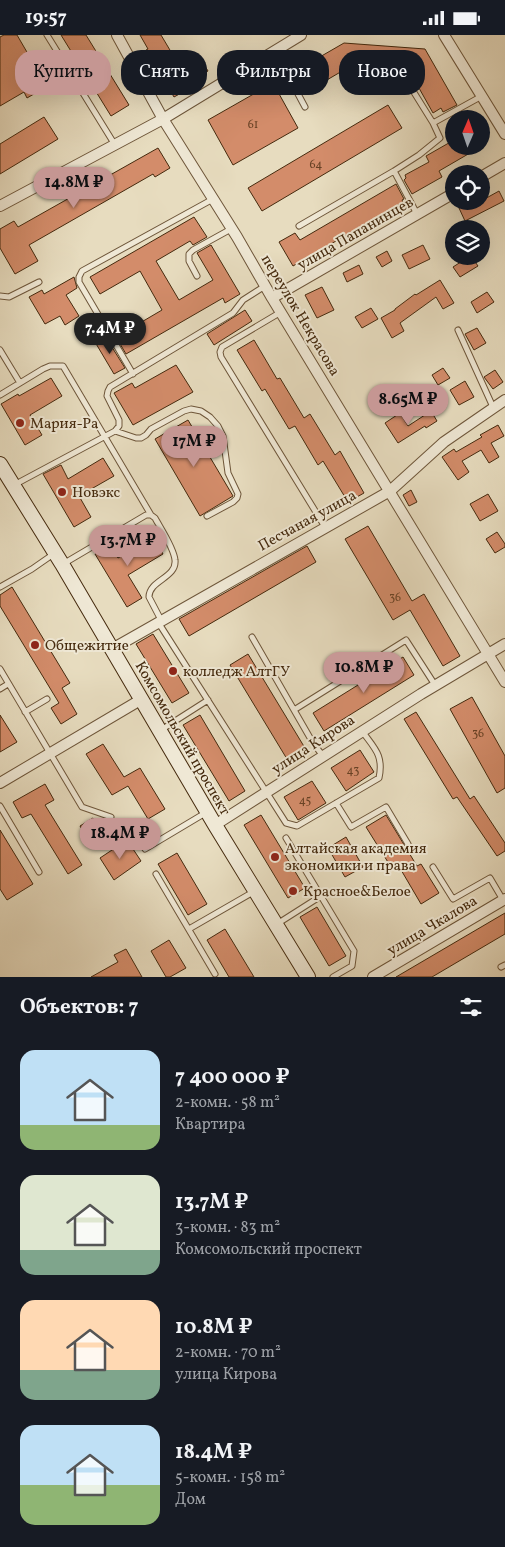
<!DOCTYPE html>
<html lang="ru">
<head>
<meta charset="utf-8">
<style>
	body { margin:0; font-family:Vollkorn,serif; background:#242831; color:#f1f3f6; height:100vh; display:flex; flex-direction:column; font-size:19px; white-space:nowrap }
	* { box-sizing:border-box; margin:0 }
	p { font-size:16px; color:#9ea1a6 }
	.icon { flex:none; width:28px; height:28px; fill:none; stroke:currentColor; stroke-width:2; stroke-linecap:round; stroke-linejoin:round }
	.map { position:relative; height:942px; overflow:hidden }
	.drawer { display:flex; flex-direction:column; background:#171b24; flex:1 }
	.drawer>* { flex:none }
	.hud { position:absolute; left:15px; top:15px; width:475px; height:45px; display:flex; gap:10px }
	.needle { width:32px; rotate:2deg }
	.tools { position:absolute; left:445px; top:75px; display:grid; gap:10px }
	.tools a { display:grid; place-items:center; width:45px; height:45px; border-radius:50%; background:#171b24; box-shadow:0 5px 20px #0002; font-size:25px }
	.price { position:absolute; translate:-50% -42px; padding:0 11px; border-radius:18px; background:#c59692; color:#111; font-size:16px; line-height:32px; filter:drop-shadow(0 1px 2px #0008) }
	.price::after { content:''; position:absolute; left:50%; top:30px; width:15px; height:11px; margin-left:-8px; background:inherit; clip-path:polygon(0 0,100% 0,50% 100%) }
	.price.selected { background:#222; color:#fff }
	ul { padding:0; list-style:none }
	li { display:flex; align-items:center; gap:15px; height:125px; padding:0 20px }
	li span { display:grid; place-items:center; flex:none; width:140px; height:100px; border-radius:15px; color:#555 }
	li>.icon { margin-inline-start:auto }
	span .icon { width:60px; height:60px; fill:#fffc; stroke-width:1 }
	li b { font-size:21px }
	h2 { display:flex; justify-content:space-between; align-items:center; height:60px; padding:0 20px; font-size:21px }
	.chip { padding:0 18px; border-radius:20px; background:#171b24; box-shadow:0 5px 20px #0002; font-size:18px; line-height:45px }
	.chip.selected { background:#c59692; color:#111 }
	.status { display:flex; justify-content:space-between; align-items:center; height:35px; padding:0 25px; background:#171b24; direction:ltr }
	.status svg { height:14px; fill:currentColor }
	.map>svg:first-child { display:block }
	.building { fill:#d38c6a; stroke:#452a0e }
	.lines { fill:none; stroke-linecap:round; stroke-linejoin:round }
	.lane-casing { stroke:#6e563a; stroke-width:7 }
	.street-casing { stroke:#6e563a; stroke-width:12 }
	.secondary-casing { stroke:#452a0e; stroke-width:16 }
	.lane { stroke:#efe8d5; stroke-width:5 }
	.street { stroke:#efe8d5; stroke-width:10 }
	.secondary { stroke:#efe8d5; stroke-width:14 }
	.poi-dot { fill:#8f2418; stroke:#efe8d5; stroke-width:2 }
	.labels { text-anchor:middle; stroke-width:4; stroke-linejoin:round; paint-order:stroke }
	.number-label { font-size:12px; fill:#684225 }
	.street-label { font-size:15px; fill:#452a0e; stroke:#efe8d5 }
	.poi-label { font-size:15px; fill:#452a0e; stroke:#efe8d5; text-anchor:start }
</style>
</head>
<body>
<div class="status"><b>19:57</b><svg viewBox="0 0 49 12"><path d="M0 12V9h3v3zM5 12V6h3v6zM10 12V3h3v9zM15 12V0h3v12zM26 1h20v11H26zM47 4h2v5h-2z"/></svg></div>
<div class="map">
<svg width="505" height="942" viewBox="0 0 505 942">
	<rect width="100%" height="100%" fill="#e7dcbf"/>
	<filter id="stains"><feTurbulence type="fractalNoise" baseFrequency=".004" numOctaves="4"/><feColorMatrix values="0 0 0 0 .2 0 0 0 0 .09 0 0 0 0 .02 0 0 0 .5 -.17"/></filter>
	<radialGradient id="worn" r=".72"><stop offset=".6" stop-color="#630" stop-opacity="0"/><stop offset="1" stop-color="#630" stop-opacity=".3"/></radialGradient>
	<path class="building" d="M4,0H17L31,24L29,25L46,52L27,63L24,57L0,71V2Z
		M61,0H86L129,70L111,81Z
		M140,0H161L183,37L202,26L208,36L189,47L192,52L174,62L146,15L148,14Z
		M344,8L425,14L457,70L443,77L441,73L433,78L410,37L349,32L303,59L292,38Z
		M273,48L298,93L233,130L208,85Z
		M388,70L402,93L262,176L248,153Z
		M44,82L58,104L0,139V109Z
		M454,105V111H482L439,136L442,142L412,159L404,145L406,143L405,140L429,127L426,121Z
		M158,113L170,133L155,142L153,139L29,210L38,226L15,239L0,213V194L14,186L18,192Z
		M396,149L404,164L402,165L403,167L293,231L279,207L295,198L300,205Z
		M499,156L504,166L465,186L459,173L471,166H481Z
		M194,182L207,202L193,210L190,206L156,226L179,265L213,245L197,218L211,210L240,259L225,268L223,263L126,319L116,302L162,275L140,236L100,259L90,242Z
		M423,210L430,224L409,234L402,220Z
		M387,216L392,226L382,232L376,222Z
		M470,221H471L478,231L460,242L453,232Z
		M359,230L363,239L347,247L343,238Z
		M74,242L77,253L66,260L79,281L65,290L60,281L45,289L29,262L42,255L44,259Z
		M440,245L454,268L443,274L436,262L400,288L404,296L392,303L381,283L395,275V274L415,259L416,260Z
		M322,252L334,275L317,283L305,260Z
		M487,257L494,267L477,278L471,267Z
		M371,273L378,284L362,293L355,282Z
		M245,275L252,286L214,310L207,299Z
		M477,293L486,308L474,315L465,299Z
		M105,301L125,333L114,339L95,307Z
		M254,305L277,344L280,343L304,383L310,379L335,420L340,416L364,458L348,467L323,426L318,430L295,391L289,394L265,354L262,356L237,315Z
		M176,330L193,357L133,390L114,358L132,348L135,353Z
		M443,333L450,343L438,350L432,340Z
		M495,335L503,347L493,354L484,342Z
		M51,343L62,361L30,380L42,400L25,410L1,369L18,359L19,361Z
		M465,346L474,362L459,370L450,355Z
		M431,376L437,386L426,393L425,391L398,408L385,388L400,378L408,391Z
		M188,385L233,461L200,481L155,404Z
		M498,390L504,401L491,408L499,422L489,428L481,415L462,426L469,437L458,445L442,422L454,414L456,417L482,402L480,400Z
		M103,423L114,441L79,461L91,482L74,492L43,439L61,430L68,444Z
		M411,455L417,467L409,471L403,460Z
		M488,459L498,476L480,486L470,469Z
		M368,491L412,566L424,559L460,621L443,631L410,575L393,585L345,504Z
		M497,497L505,509V512L495,518L486,504Z
		M153,502L163,519L128,540L142,563L127,572L95,519L110,510L118,523Z
		M307,511L316,527L189,601L179,584Z
		M12,552L70,648L62,653L77,679L61,689L51,673L59,668L0,571V560Z
		M153,599L189,658L172,668L136,609Z
		M248,619L308,718L290,729L230,630Z
		M403,622L414,640L324,696L313,678Z
		M472,662L505,721V753L497,758L450,674Z
		M416,677L470,764L474,761L505,808V816L497,821L457,762L453,764L404,684Z
		M0,680L17,707L0,717Z
		M200,680L245,756L229,766L183,690Z
		M103,709L124,742L140,733L165,774L148,784L128,751L112,760L86,719Z
		M360,715L374,737L346,756L331,733Z
		M312,746L326,768L298,785L284,762Z
		M45,749L54,765L45,770L82,830L68,839L31,779L22,783L13,767Z
		M261,780L305,853L288,863L244,790Z
		M386,780L417,831L421,829L439,858L421,869L397,828L391,832L366,792Z
		M93,783L99,792L86,801L80,791Z
		M0,795L33,849L7,865L0,854Z
		M346,802L363,832L345,842L328,813Z
		M127,805L141,826L114,845L100,823Z
		M177,818L207,869L188,880L158,829Z
		M317,872L346,921L329,931L300,882Z
		M505,878V899L432,942H396Z
		M225,894L254,942H229L207,905Z
		M169,905L186,933L170,942H166L151,916Z
		M126,914L142,942H91L118,927L114,920Z"/>
	<g class="lines">
		<g class="lane-casing">
			<path id="lane" d="M47,0L115,110
				M275,16L305,72
				M410,51L433,88
				M417,179L394,136L419,120L440,103L433,88L482,61
				M299,191L394,136
				M197,241L189,226V219L193,215L231,194
				M0,261L9,262L39,247
				M281,277L222,312L220,317L221,322L325,492
				M458,295L493,372
				M0,315L20,348
				M133,339L79,247V242L82,236L213,164
				M0,360L43,334L50,331H63L151,480
				M115,396L136,403H141L146,400L151,394L184,376L191,374L201,376L210,382L218,391L223,401L228,438L238,459L237,463L233,467L207,481
				M14,450L115,396L119,391V385L107,361L108,356L110,352L233,278L243,265L265,251
				M63,529L146,480H151L155,483C161,494 174,513 175,525C177,543 149,545 149,562L161,585
				M0,552L32,534L55,518
				M158,587L286,788L297,791L379,743C384,720 374,713 362,696
				M252,602L313,708L323,721
				M0,634L82,772L111,782
				M0,654L8,649
				M294,675L406,605L435,650
				M25,677L47,664
				M161,695L208,665
				M336,768L351,792L386,772L408,809
				M0,771L39,837
				M286,803L354,916L352,931L333,942
				M145,814L207,777
				M433,832L453,864L490,843L503,865
				M156,839L215,939
				M277,889L321,861
				M189,894L255,856
				M501,932L505,930"/>
		</g>
		<g class="street-casing">
			<path id="street" d="M117,0L163,84L237,202L272,263L505,647
				M444,0L505,99
				M481,142L505,128
				M0,171L163,84L301,0
				M272,263L454,158
				M112,614L390,456L444,407L505,365
				M0,748L142,664
				M215,790L421,659L505,609
				M373,942L505,864"/>
		</g>
		<g class="secondary-casing">
			<path id="secondary" d="M0,429L62,529L215,790L308,942"/>
		</g>
		<use href="#lane" class="lane"/>
		<use href="#street" class="street"/>
		<use href="#secondary" class="secondary"/>
	</g>
	<g class="poi-dot">
		<circle cx="20" cy="388" r="5"/>
		<circle cx="62" cy="457" r="5"/>
		<circle cx="35" cy="610" r="5"/>
		<circle cx="173" cy="636" r="5"/>
		<circle cx="275" cy="822" r="5"/>
		<circle cx="293" cy="856" r="5"/>
	</g>
	<g class="labels">
		<g class="number-label">
			<text x="253" y="93">61</text>
			<text x="316" y="133">64</text>
			<text x="395" y="566">36</text>
			<text x="478" y="702">36</text>
			<text x="353" y="739">43</text>
			<text x="305" y="769">45</text>
		</g>
		<g class="street-label">
			<text transform="translate(355 198) rotate(-30)" y="5">улица Папанинцев</text>
			<text transform="translate(301 280) rotate(59)" y="5">переулок Некрасова</text>
			<text transform="translate(307 485) rotate(-29)" y="5">Песчаная улица</text>
			<text transform="translate(183 703) rotate(60)" y="5">Комсомольский проспект</text>
			<text transform="translate(313 709) rotate(-33)" y="5">улица Кирова</text>
			<text transform="translate(432 890) rotate(-31)" y="5">улица Чкалова</text>
		</g>
		<g class="poi-label">
			<text x="30" y="393">Мария-Ра</text>
			<text x="72" y="462">Новэкс</text>
			<text x="45" y="615">Общежитие</text>
			<text x="183" y="641">колледж АлтГУ</text>
			<text x="285" y="818">Алтайская академия<tspan x="285" dy="17">экономики и права</tspan></text>
			<text x="303" y="861">Красное&amp;Белое</text>
		</g>
	</g>
	<rect width="100%" height="100%" filter="url(#stains)"/>
	<rect width="100%" height="100%" fill="url(#worn)"/>
</svg>
<div class="tools">
<a><svg class="needle" viewBox="-14 -14 28 28"><path d="M0-13l5 13h-10z" fill="#e53935"/><path d="M0 13l5-13h-10z" fill="#9ea1a6"/></svg></a>
<a><svg class="icon" aria-label="locate" viewBox="0 0 24 24"><circle cx="12" cy="12" r="6"/><path d="M12 2v4M12 18v4M2 12h4M18 12h4"/></svg></a>
<a><svg class="icon" aria-label="layers" viewBox="0 0 24 24"><path d="M12 4l9 5-9 5-9-5zM3 14l9 5 9-5"/></svg></a>
</div>
<b class="price" style="left:74px;top:174px">14.8M ₽</b>
<b class="price selected" style="left:110px;top:320px">7.4M ₽</b>
<b class="price" style="left:408px;top:391px">8.65M ₽</b>
<b class="price" style="left:194px;top:433px">17M ₽</b>
<b class="price" style="left:128px;top:532px">13.7M ₽</b>
<b class="price" style="left:364px;top:659px">10.8M ₽</b>
<b class="price" style="left:120px;top:825px">18.4M ₽</b>
<div class="hud">
<a class="chip selected">Купить</a>
<a class="chip">Снять</a>
<a class="chip">Фильтры</a>
<a class="chip">Новое</a>
</div>
</div>
<section class="drawer">
<h2>Объектов: 7<svg class="icon" aria-label="filters" viewBox="0 0 24 24"><path d="M4 7h16M4 17h16"/><circle cx="9" cy="7" r="2"/><circle cx="15" cy="17" r="2"/></svg></h2>
<ul>
<li><span style="background:linear-gradient(#bfe0f5 75%,#8fb573 0)"><svg class="icon" aria-label="home" viewBox="0 0 24 24"><path d="M3 11l9-7 9 7M6 9v11h12V9"/></svg></span><div><b>7 400 000 ₽</b><p>2-комн. · 58 m²</p><p>Квартира</p></div></li>
<li><span style="background:linear-gradient(#dfe7d0 75%,#7fa58c 0)"><svg class="icon" aria-label="home" viewBox="0 0 24 24"><path d="M3 11l9-7 9 7M6 9v11h12V9"/></svg></span><div><b>13.7M ₽</b><p>3-комн. · 83 m²</p><p>Комсомольский проспект</p></div></li>
<li><span style="background:linear-gradient(#ffd9b3 70%,#7fa58c 0)"><svg class="icon" aria-label="home" viewBox="0 0 24 24"><path d="M3 11l9-7 9 7M6 9v11h12V9"/></svg></span><div><b>10.8M ₽</b><p>2-комн. · 70 m²</p><p>улица Кирова</p></div></li>
<li><span style="background:linear-gradient(#bfe0f5 60%,#8fb573 0)"><svg class="icon" aria-label="home" viewBox="0 0 24 24"><path d="M3 11l9-7 9 7M6 9v11h12V9"/></svg></span><div><b>18.4M ₽</b><p>5-комн. · 158 m²</p><p>Дом</p></div></li>
</ul>
</section>
</body>
</html>
